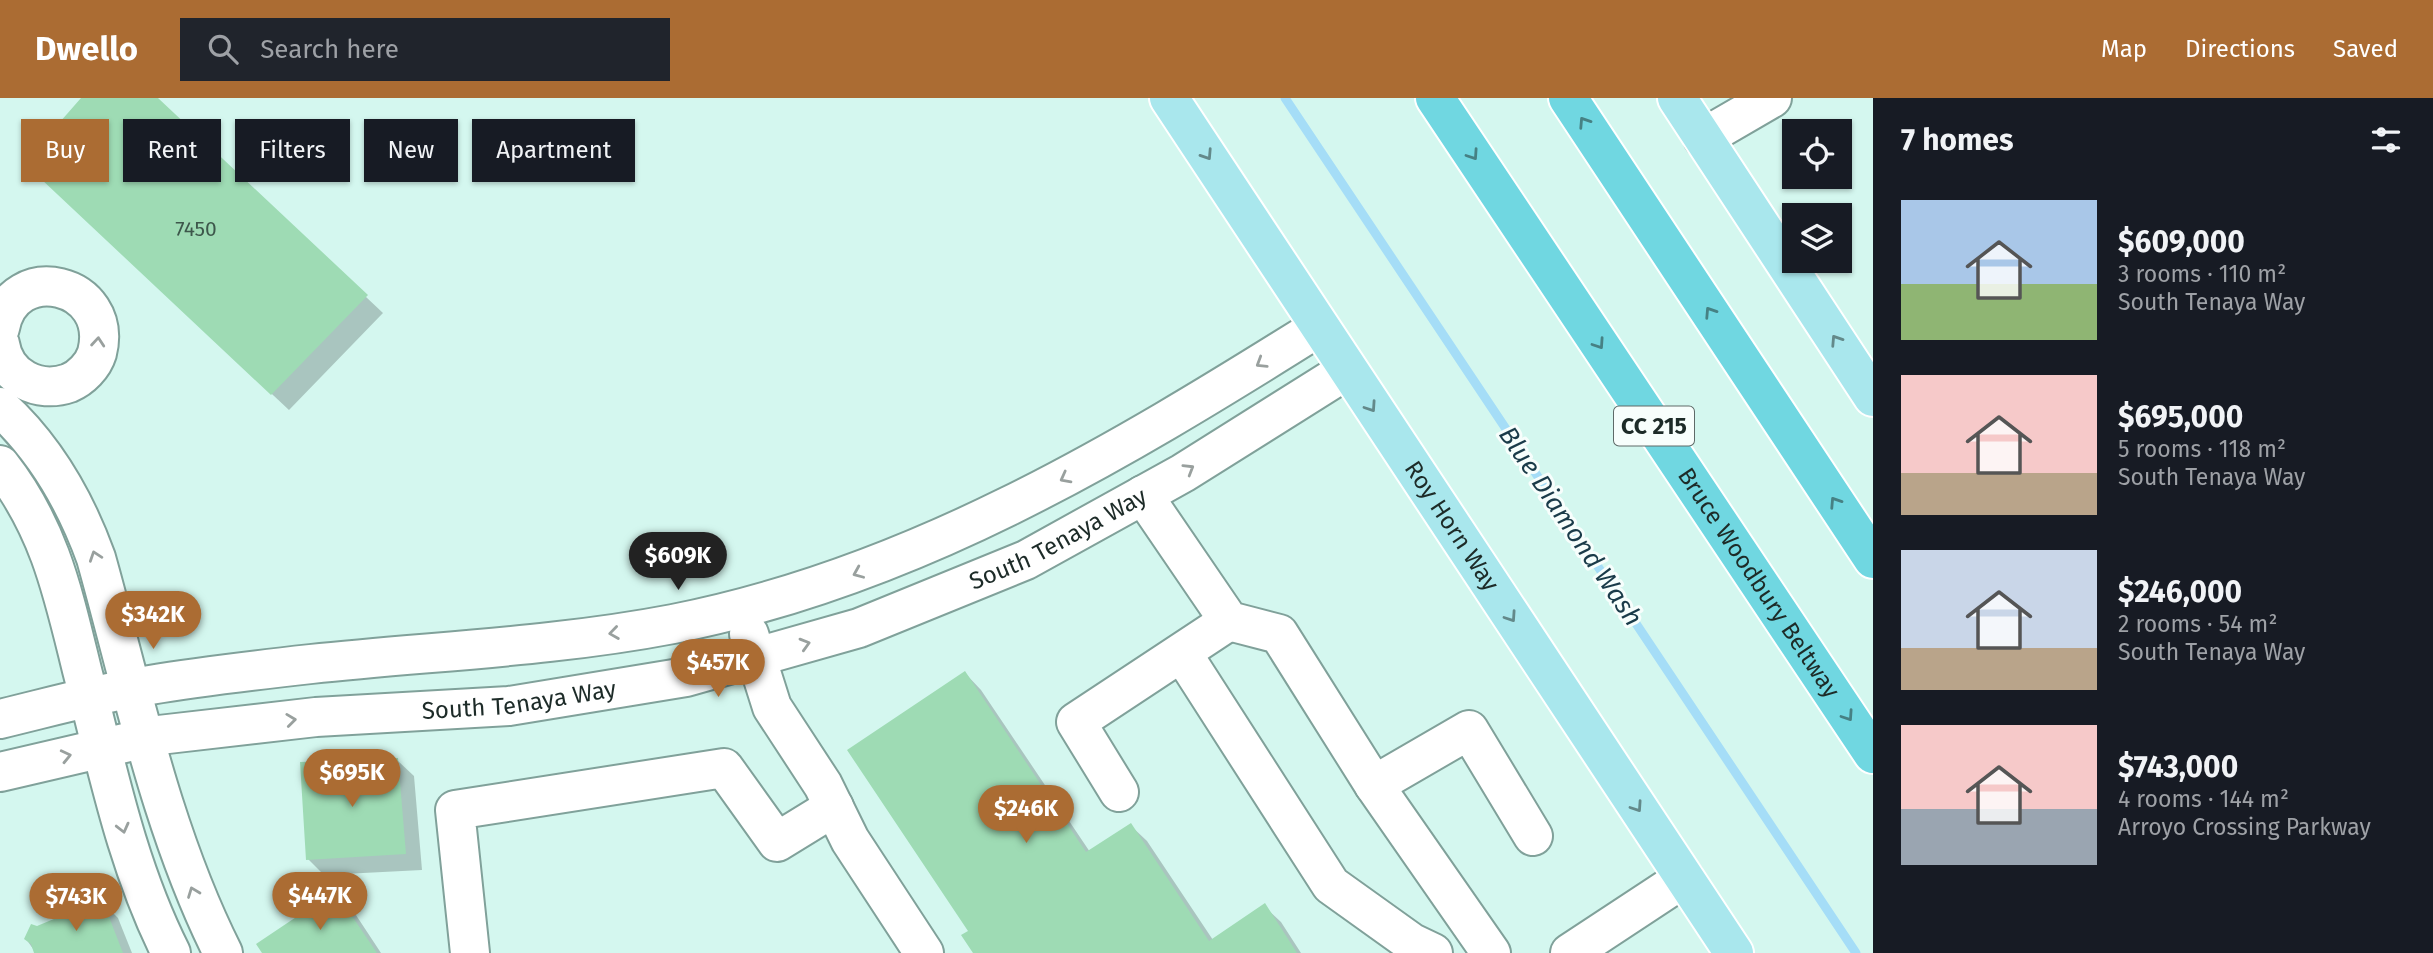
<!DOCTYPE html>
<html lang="en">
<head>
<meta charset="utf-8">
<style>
	body { margin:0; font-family:"Fira Sans",sans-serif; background:#20242c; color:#f1f3f6; height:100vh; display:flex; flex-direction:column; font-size:26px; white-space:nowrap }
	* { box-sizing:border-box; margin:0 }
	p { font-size:23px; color:#9ea1a6 }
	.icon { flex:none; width:38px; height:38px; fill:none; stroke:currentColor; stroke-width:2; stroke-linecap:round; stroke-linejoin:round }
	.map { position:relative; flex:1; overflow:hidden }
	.sheet { display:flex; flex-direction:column; background:#171b24; width:560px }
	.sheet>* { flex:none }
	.top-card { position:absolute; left:21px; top:21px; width:665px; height:63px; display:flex; gap:14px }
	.buttons { position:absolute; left:1782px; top:21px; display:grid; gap:14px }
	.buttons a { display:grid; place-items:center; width:70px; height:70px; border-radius:0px; background:#171b24; box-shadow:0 2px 5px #0004; font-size:35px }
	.price { position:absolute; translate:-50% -60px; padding:0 16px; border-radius:24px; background:#ab6c33; color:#fff; font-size:23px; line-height:46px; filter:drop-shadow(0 2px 4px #0008) }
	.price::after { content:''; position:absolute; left:50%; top:42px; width:21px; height:16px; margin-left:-10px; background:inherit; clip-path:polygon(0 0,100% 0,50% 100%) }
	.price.selected { background:#222; color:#fff }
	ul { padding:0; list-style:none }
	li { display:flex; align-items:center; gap:21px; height:175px; padding:0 28px }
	li span { display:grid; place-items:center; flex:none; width:196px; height:140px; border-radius:0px; color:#555 }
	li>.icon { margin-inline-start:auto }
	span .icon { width:84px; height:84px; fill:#fffc; stroke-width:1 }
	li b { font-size:30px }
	h2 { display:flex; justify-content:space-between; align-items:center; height:84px; padding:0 28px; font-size:30px }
	.chip { padding:0 24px; border-radius:0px; background:#171b24; box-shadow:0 2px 5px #0004; font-size:24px; line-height:63px }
	.chip.selected { background:#ab6c33; color:#fff }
	header { display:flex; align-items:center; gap:42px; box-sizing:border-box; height:98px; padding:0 35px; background:#ab6c33; color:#fff }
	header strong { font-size:33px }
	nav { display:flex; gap:38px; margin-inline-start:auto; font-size:24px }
	.search { width:490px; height:63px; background:#20242c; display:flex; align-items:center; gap:18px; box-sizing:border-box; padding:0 24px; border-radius:0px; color:#9ea1a6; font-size:26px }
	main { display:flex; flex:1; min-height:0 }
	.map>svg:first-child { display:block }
	.shadow { fill:#0003 }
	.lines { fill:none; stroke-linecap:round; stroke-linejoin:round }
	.stream { stroke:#a5ddf7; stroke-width:9 }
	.building { fill:#9edbb4 }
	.minor-casing { stroke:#80a19a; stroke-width:42 }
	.major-casing { stroke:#fff; stroke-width:42 }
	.highway-casing { stroke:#fff; stroke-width:42 }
	.minor { stroke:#fff; stroke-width:38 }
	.major { stroke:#a9e7ed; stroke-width:38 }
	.highway { stroke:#70d7e1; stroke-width:38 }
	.oneway { stroke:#468184 }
	.oneway2 { stroke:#63898a }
	.oneway3 { stroke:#99a09e }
	.labels { text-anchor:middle; stroke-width:6; stroke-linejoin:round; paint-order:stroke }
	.number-label { font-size:21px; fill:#3d574b }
	.shield { fill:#f7fefc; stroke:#5e6a68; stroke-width:2 }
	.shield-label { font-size:23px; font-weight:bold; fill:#1d2b28 }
	.street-label { font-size:24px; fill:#1d2b28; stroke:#f7fefc }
	.water-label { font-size:26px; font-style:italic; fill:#1a3b49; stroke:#f7fefc }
</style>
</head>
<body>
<header>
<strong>Dwello</strong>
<div class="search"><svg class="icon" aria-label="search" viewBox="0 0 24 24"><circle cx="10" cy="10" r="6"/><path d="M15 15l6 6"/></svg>Search here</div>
<nav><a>Map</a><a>Directions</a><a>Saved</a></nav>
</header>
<main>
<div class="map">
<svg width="1873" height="855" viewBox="0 0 1873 855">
	<rect width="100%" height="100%" fill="#d4f7ef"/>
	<path class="shadow" d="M84,0H155L383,215L289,312L43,81Z
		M965,575L981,592L1090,754L1130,727L1147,743L1213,842L1264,808L1281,824L1301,855H976L970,834Z
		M397,662L414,678L422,772L324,777L308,761Z
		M335,795L352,811L381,855H264Z
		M102,804L118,820L132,855H36L26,841L37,830Z"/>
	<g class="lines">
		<path class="stream" d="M1285,0L1856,855"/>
	</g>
	<path class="building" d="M81,0H158L368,197L271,297L24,65Z
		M965,573L1086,754L1131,725L1209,843L1265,805L1297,855H973L961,837L968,833L847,652Z
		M398,660L406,756L306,762L300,664Z
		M335,793L377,855H262L256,846Z
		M102,801L123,855H34L31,846L24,841L31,826L37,828Z"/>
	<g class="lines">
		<g class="minor-casing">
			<g id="minor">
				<path d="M1703,40L1772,0"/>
				<path d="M0,230C12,161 115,184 97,255C93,268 81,280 69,285C38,296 5,279 0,246"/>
				<path d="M0,309C46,351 75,402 96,460C133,592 161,732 223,855"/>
				<path d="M0,367C50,431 63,495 82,572C107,668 126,766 171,855"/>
				<path d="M1143,397L1229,523L1279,536L1374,687L1491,855"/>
				<path d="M749,536L772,609L823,687L850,742L924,855"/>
				<path d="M1182,555L1331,787L1412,845L1433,855"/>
				<path d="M0,621C50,609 100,595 150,587C203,578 257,572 311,566C432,553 553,549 673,526C912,479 1115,357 1319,229"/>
				<path id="s1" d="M0,674L159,637L316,619L509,608L686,579L859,530L1026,462L1183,375L1347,272"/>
				<path d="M1374,687L1469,632L1533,738"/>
				<path d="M1119,694L1076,624L1229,523"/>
				<path d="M470,855L455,712L724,670L777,744L834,709"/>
				<path d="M1570,855L1684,780"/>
			</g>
		</g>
		<g class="major-casing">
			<g id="major">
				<path id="s2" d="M1169,0L1734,855"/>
				<path d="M1677,0L1873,299"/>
			</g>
		</g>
		<g class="highway-casing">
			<g id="highway">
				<path id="s3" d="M1435,0L1873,656"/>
				<path d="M1568,0L1873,461"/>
			</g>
		</g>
		<use href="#minor" class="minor"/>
		<use href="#major" class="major"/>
		<use href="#highway" class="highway"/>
	</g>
	<defs><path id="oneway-chevron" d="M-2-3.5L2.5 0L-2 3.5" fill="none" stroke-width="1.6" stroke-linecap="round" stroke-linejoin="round" transform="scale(1.75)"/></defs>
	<g class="oneway">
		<use href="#oneway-chevron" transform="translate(1584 24) rotate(-123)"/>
		<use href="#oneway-chevron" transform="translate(1473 57) rotate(56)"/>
		<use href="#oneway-chevron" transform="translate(1710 214) rotate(-123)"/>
		<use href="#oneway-chevron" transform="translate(1599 246) rotate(56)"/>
		<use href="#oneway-chevron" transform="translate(1835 404) rotate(-123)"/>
		<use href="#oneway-chevron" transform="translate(1848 618) rotate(56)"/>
	</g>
	<g class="oneway2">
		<use href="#oneway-chevron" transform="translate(1207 57) rotate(57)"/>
		<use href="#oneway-chevron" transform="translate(1836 242) rotate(-123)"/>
		<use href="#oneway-chevron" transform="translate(1371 309) rotate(56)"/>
		<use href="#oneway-chevron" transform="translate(1511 519) rotate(56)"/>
		<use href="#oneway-chevron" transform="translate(1637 709) rotate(56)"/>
	</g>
	<g class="oneway3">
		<use href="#oneway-chevron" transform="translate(98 244) rotate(-85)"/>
		<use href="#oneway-chevron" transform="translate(1261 265) rotate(148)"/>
		<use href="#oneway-chevron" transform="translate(1189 371) rotate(-31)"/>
		<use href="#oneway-chevron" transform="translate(1065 380) rotate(152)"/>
		<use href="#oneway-chevron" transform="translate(95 458) rotate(-109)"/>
		<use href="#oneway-chevron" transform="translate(858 475) rotate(157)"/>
		<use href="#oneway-chevron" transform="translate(614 535) rotate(172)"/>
		<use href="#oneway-chevron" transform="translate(805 546) rotate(-16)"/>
		<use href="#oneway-chevron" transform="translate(291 622) rotate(-7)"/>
		<use href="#oneway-chevron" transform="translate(66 658) rotate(-13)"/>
		<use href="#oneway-chevron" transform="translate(123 730) rotate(76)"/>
		<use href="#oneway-chevron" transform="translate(193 794) rotate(-111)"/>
	</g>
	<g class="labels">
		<g class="number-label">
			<text x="196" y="138">7450</text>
		</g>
		<rect class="shield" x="1614" y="308.5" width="80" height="39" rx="5"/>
		<g class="shield-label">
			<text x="1654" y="336">CC 215</text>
		</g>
		<g class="street-label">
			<text dy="8" stroke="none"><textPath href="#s2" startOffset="513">Roy Horn Way</textPath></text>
			<text dy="8" stroke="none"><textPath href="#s1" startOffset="1092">South Tenaya Way</textPath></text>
			<text dy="8" stroke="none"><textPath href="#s3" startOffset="583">Bruce Woodbury Beltway</textPath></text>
			<text dy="8" stroke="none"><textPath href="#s1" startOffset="525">South Tenaya Way</textPath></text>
		</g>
		<g class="water-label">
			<text transform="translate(1571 428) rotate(56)" y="9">Blue Diamond Wash</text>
		</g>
	</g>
</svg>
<div class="buttons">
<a><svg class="icon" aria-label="locate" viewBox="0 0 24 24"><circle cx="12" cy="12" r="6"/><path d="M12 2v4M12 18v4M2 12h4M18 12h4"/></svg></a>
<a><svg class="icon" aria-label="layers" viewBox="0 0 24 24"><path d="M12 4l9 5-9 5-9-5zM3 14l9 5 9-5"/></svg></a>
</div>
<b class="price selected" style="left:678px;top:494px">$609K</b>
<b class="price" style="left:153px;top:553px">$342K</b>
<b class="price" style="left:718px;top:601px">$457K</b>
<b class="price" style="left:352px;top:711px">$695K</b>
<b class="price" style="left:1026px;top:747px">$246K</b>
<b class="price" style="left:320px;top:834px">$447K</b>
<b class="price" style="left:76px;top:835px">$743K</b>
<div class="top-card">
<a class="chip selected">Buy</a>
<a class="chip">Rent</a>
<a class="chip">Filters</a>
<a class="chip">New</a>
<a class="chip">Apartment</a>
</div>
</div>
<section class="sheet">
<h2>7 homes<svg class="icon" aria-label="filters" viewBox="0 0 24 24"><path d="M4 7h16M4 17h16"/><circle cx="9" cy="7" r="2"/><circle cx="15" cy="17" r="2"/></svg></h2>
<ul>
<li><span style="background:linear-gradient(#a9c7e8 60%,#8fb573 0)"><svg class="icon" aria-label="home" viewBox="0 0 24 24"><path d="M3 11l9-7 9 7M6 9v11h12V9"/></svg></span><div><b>$609,000</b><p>3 rooms · 110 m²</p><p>South Tenaya Way</p></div></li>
<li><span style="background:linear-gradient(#f6c9c9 70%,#b9a48a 0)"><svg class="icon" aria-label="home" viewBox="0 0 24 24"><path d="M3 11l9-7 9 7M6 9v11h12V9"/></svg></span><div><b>$695,000</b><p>5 rooms · 118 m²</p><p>South Tenaya Way</p></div></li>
<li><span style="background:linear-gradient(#c9d6e8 70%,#b9a48a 0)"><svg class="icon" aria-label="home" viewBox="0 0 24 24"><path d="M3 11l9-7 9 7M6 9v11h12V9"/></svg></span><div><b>$246,000</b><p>2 rooms · 54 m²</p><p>South Tenaya Way</p></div></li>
<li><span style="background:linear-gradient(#f6c9c9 60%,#9aa5b1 0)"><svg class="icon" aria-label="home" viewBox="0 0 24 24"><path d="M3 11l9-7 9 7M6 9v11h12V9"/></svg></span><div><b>$743,000</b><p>4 rooms · 144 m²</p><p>Arroyo Crossing Parkway</p></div></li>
</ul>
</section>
</main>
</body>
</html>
